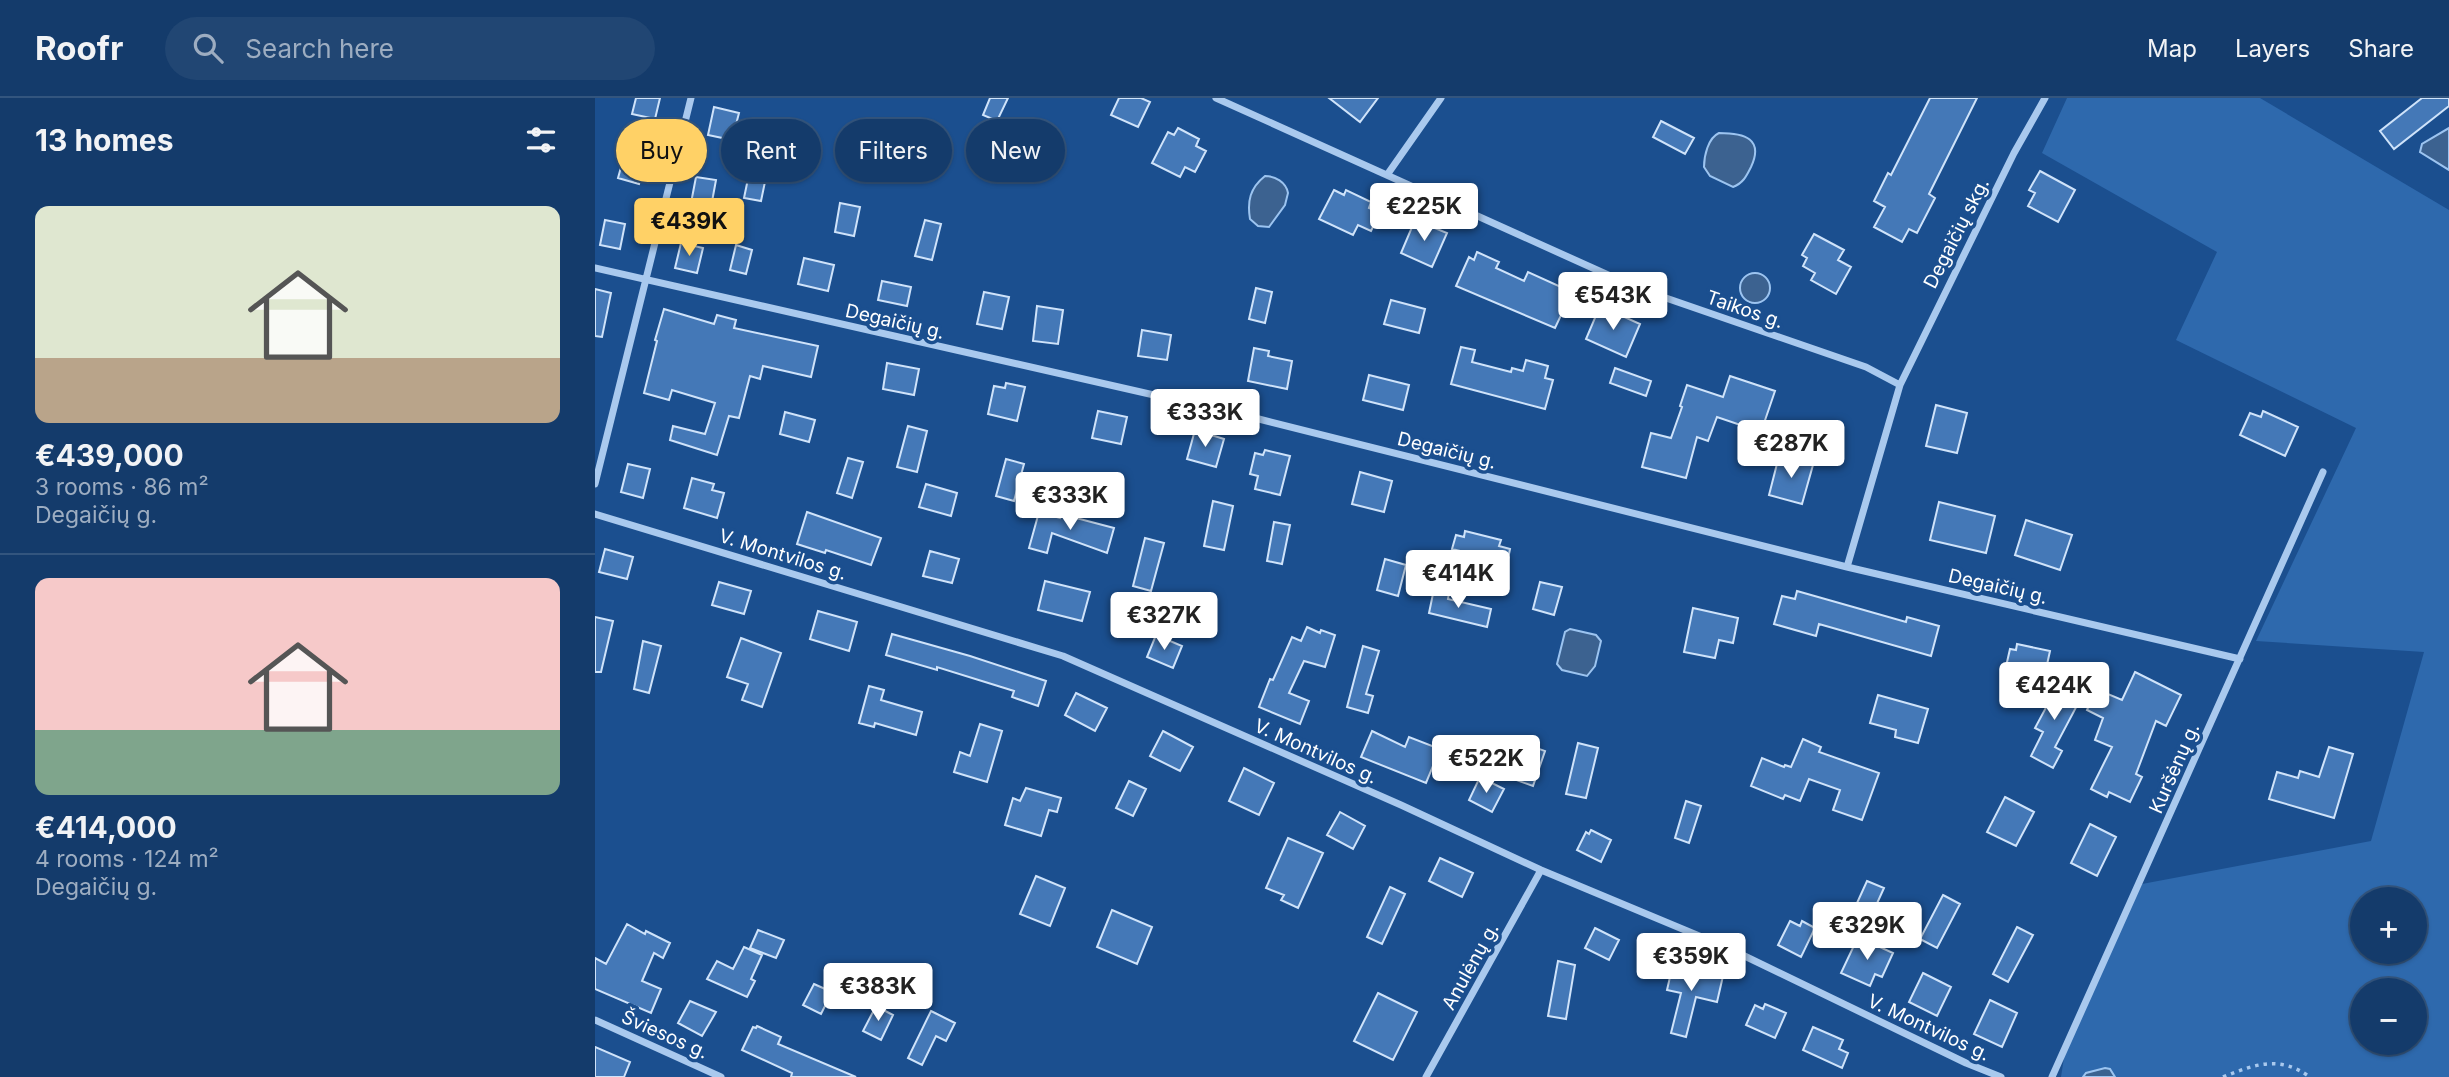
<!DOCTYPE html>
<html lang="en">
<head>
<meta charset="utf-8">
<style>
	body { margin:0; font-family:Inter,sans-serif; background:#214673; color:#f1f3f6; height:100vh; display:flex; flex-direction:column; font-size:26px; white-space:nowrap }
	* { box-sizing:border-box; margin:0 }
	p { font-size:23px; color:#9dadc1 }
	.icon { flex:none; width:38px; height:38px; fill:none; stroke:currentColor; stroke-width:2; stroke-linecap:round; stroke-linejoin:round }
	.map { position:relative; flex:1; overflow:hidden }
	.drawer { display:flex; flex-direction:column; background:#143b6b; width:595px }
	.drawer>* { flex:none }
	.top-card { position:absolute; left:21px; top:21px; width:665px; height:63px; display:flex; gap:14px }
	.tools { position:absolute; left:1755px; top:789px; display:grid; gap:14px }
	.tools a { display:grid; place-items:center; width:77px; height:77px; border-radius:50%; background:#143b6b; box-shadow:0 2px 5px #0004,0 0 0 2px #33557e; font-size:35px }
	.price { position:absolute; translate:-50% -60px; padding:0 16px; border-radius:7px; background:#fff; color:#222; font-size:23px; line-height:46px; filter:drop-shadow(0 2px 4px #0008) }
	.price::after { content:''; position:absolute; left:50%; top:42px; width:21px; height:16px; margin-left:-10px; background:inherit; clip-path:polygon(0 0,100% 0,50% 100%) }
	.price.active { background:#ffd166; color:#111 }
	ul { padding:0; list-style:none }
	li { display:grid; align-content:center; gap:14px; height:371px; padding:0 35px }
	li+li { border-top:2px solid #33557e }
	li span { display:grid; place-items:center; height:217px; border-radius:14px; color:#555 }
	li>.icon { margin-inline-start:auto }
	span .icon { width:126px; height:126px; fill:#fffc; stroke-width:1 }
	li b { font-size:30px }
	h2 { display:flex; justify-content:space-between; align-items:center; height:84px; padding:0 35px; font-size:30px }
	.tag { padding:0 24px; border-radius:32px; background:#143b6b; box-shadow:0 2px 5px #0004,0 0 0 2px #33557e; font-size:24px; line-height:63px }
	.tag.active { background:#ffd166; color:#111 }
	header { display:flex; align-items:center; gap:42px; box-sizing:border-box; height:98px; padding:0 35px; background:#143b6b; border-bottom:2px solid #33557e }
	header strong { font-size:33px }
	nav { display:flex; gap:38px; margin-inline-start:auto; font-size:24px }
	.search { width:490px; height:63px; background:#214673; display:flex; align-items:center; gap:18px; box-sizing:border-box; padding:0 24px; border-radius:38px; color:#9dadc1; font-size:26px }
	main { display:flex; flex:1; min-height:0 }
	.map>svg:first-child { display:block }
	.green { fill:#2e69ad; fill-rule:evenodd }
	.water { fill:#3c6290; stroke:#9cc4f0; stroke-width:2 }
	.building { fill:#4478b7; stroke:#cfe3fa; stroke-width:2 }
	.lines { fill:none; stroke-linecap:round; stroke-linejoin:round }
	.path { stroke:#a9c9ee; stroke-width:3.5; stroke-dasharray:3.5 5; stroke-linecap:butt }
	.minor { stroke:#a9c9ee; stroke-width:7 }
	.labels { text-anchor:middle; stroke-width:7; stroke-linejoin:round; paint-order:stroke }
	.street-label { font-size:19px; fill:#fff; stroke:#1b4f8f }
</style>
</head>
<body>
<header>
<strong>Roofr</strong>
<div class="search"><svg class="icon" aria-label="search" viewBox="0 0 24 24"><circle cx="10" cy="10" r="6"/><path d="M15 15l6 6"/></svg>Search here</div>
<nav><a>Map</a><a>Layers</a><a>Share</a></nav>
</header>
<main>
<section class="drawer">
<h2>13 homes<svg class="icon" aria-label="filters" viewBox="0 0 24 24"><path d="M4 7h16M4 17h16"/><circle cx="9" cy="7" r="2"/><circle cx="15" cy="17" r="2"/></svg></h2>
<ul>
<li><span style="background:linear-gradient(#dfe7d0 70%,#b9a48a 0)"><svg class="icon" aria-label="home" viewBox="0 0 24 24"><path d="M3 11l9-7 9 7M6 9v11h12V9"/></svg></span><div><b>€439,000</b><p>3 rooms · 86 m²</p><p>Degaičių g.</p></div></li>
<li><span style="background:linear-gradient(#f6c9c9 70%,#7fa58c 0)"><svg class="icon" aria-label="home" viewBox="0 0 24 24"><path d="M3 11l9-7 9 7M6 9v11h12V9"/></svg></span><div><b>€414,000</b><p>4 rooms · 124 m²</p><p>Degaičių g.</p></div></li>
</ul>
</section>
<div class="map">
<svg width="1854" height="979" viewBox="0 0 1854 979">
	<rect width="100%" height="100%" fill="#1b4f8f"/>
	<path class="green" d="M1472,0H1665L1854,112V979H1466L1471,947L1547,786L1776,743L1829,554L1661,543L1761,330L1581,242L1622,154L1447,55ZM1768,802H1820V854H1768ZM1768,892H1820V945H1768Z"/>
	<path class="water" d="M1854,30V72L1825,54L1827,46Z
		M1124,35C1150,35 1169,41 1156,69C1151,79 1148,85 1138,89L1115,78L1109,69C1109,58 1113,40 1124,35Z
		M670,78C680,78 691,84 693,95L690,107L674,129L663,128L655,121C652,103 655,90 670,78Z
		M1145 190a15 15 0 1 1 30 0a15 15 0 1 1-30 0Z
		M975,531L1001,537L1006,543L1000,568L992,578L967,572L962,566L970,534Z
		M1510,970L1515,971L1520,979H1488L1491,975Z"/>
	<path class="building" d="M41,0H65L60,21L37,16Z
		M395,0H413L402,23L388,17Z
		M524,0H546L555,4L543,29L516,17Z
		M734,0H783L765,24Z
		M1335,0H1382L1334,96L1340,100L1322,135L1314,131L1307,144L1279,129L1290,109L1279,103L1293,75L1296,77Z
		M1827,0H1854V8L1799,51L1785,33Z
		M119,9L144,15L137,42L113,37Z
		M1066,23L1099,40L1090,56L1058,39Z
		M583,30L604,41L601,48L611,53L600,74L590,69L585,79L557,65L573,34L579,37Z
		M31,51L52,57L44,86L23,80Z
		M1445,73L1480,92L1463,124L1433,108L1440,95L1434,92Z
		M154,76L171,79L166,103L149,100Z
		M101,79L121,82L116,109L96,105Z
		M739,92L749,97L751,92L776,104L774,110L785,115L776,133L763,127L758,137L724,121Z
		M245,105L265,109L259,138L240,134Z
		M10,122L30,126L25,151L5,147Z
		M330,122L346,126L337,162L320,158Z
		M820,122L852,135L837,169L806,155Z
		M1219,136L1249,152L1243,162L1256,169L1241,196L1216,182L1220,175L1208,168L1212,160L1207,157Z
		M86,145L108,150L102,175L80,170Z
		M141,147L157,152L151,176L135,172Z
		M882,154L904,164L901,170L929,183L933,174L977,194L960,230L861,188L874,159L879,162Z
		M209,160L239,167L233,193L203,186Z
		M287,183L316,189L312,208L283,202Z
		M661,190L677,194L670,225L654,221Z
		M0,191L16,195L7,239L0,238Z
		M389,194L414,199L407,231L382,226Z
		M796,202L830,211L824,235L789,226Z
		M442,208L468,212L463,246L438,243Z
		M1005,208L1045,226L1031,259L991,241Z
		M69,211L119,226L122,217L141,222L139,230L223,248L216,279L168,268L165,281L155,278L144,320L134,318L122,357L75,342L78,328L110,336L120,305L77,292L74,302L49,295L62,243L60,242Z
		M547,232L576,237L572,262L543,258Z
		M866,249L880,252L877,264L916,274L917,270L928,273L931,262L953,268L950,280L958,282L950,311L856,286Z
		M659,250L674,253L673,258L697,263L692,291L653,283Z
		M292,265L324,271L319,297L288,291Z
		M1020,270L1056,283L1051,298L1015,285Z
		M774,277L814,287L808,312L768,302Z
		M1135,278L1180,293L1166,334L1122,319L1113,343L1102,339L1091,380L1047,369L1056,335L1076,340L1087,309L1085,308L1092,287L1128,299Z
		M411,285L430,289L422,323L393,316L399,288L410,290Z
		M1341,307L1372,315L1362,355L1331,348Z
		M503,313L532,319L526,346L497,340Z
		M1668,313L1703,329L1690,358L1645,337L1655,315L1666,319Z
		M190,314L220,322L214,344L185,336Z
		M313,328L332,333L322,374L302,369Z
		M600,332L629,341L621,369L592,361Z
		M670,352L695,358L685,397L660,391L663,378L655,376L660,355L668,357Z
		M1184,358L1218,367L1207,406L1174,397Z
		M253,360L268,364L257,400L242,395Z
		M411,361L429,366L419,403L401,398Z
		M33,366L55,371L48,400L26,394Z
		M765,374L797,383L789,414L757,406Z
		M97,380L119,386L117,392L129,395L122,420L89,410Z
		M331,386L362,395L356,418L324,409Z
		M618,403L638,408L629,452L609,448Z
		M1344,404L1400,418L1391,455L1335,442Z
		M212,414L286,440L276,467L231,452L230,455L202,446Z
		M444,414L465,420L466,416L519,430L512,455L457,435L452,455L434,450Z
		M1431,422L1477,437L1465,472L1420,457Z
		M679,424L695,427L687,466L672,463Z
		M870,433L906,442L904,448L915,451L912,466L901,464L899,469L863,460L865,453L857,451L861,437L869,439Z
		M550,440L569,445L556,493L538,488Z
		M10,451L38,459L32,481L4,474Z
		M335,453L364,461L357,485L328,478Z
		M790,461L811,467L803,498L782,492Z
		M450,483L495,494L487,523L443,512Z
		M124,484L156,493L149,516L117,507Z
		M945,484L967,489L959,517L938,511Z
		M839,491L854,495L853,501L896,511L892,529L834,515Z
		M1202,493L1311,524L1312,519L1344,528L1336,558L1224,526L1221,538L1179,526L1187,498L1200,501Z
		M1098,510L1143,520L1138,545L1124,542L1120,560L1089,554Z
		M223,513L262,524L254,553L215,541Z
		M0,519L18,523L6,574H0Z
		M712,529L725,535L726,532L740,537L730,569L709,563L694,595L714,603L705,626L664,609L675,581L678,582L697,539L706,543Z
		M297,536L375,558L451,583L443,608L417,599L419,593L342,569V572L291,557Z
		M561,537L587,548L578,570L552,559Z
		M146,540L186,555L167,609L147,602L153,586L132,579Z
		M48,543L66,548L54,595L39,591Z
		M1422,546L1455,553L1446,594L1407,586L1415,551L1421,552Z
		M768,548L784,553L771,596L778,598L773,615L752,609Z
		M1540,574L1586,597L1571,628L1561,623L1541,676L1547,679L1535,704L1514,694L1512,699L1496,691L1517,649L1500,642L1508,620L1492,612L1501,591L1527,602Z
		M1455,584L1487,598L1460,649L1467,653L1458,670L1436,658L1448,634L1440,630L1454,604L1448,601Z
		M274,588L289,592L286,602L327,614L321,637L280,625L279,629L264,625Z
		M481,595L512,610L500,633L470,617Z
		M1283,597L1333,611L1323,645L1300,639L1301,632L1275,625Z
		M385,626L407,633L392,684L359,674L365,654L375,658Z
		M568,633L598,649L585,673L555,658Z
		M777,633L810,649L814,639L845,651L831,685L766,659Z
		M1208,641L1226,649L1224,654L1284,675L1267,722L1238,712L1245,692L1214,681L1205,703L1190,697L1188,701L1156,688L1167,660L1189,669L1190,667L1196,669Z
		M922,643L950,653L938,688L910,678Z
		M983,645L1003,650L991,700L971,696Z
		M1734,649L1758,656L1739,720L1674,701L1682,674L1703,680L1705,673L1724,679Z
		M649,670L679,685L664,717L634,703Z
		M884,681L888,683L889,681L909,691L897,714L874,702Z
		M534,683L551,691L538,718L521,710Z
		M431,690L466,700L462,714L454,712L446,738L410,727L418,700L425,703Z
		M1410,699L1439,714L1421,748L1392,734Z
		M1091,703L1106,708L1094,745L1080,740Z
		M745,714L770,728L758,751L732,737Z
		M1495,726L1521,739L1502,778L1476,765Z
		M996,732L1016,742L1006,764L982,752L991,734L994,736Z
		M693,740L728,755L703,810L686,802L689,797L671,790Z
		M845,760L878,775L867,799L834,783Z
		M441,778L470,790L455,828L425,816Z
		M1272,783L1289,790L1274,823L1257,816Z
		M795,789L810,796L787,846L772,839Z
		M1348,797L1365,806L1342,850L1325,841Z
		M517,812L557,829L542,866L502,849Z
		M1195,823L1205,828L1207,823L1220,830L1206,859L1183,847Z
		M32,826L50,836L51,833L75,845L68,860L59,855L47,883L66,891L56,915L0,891V860L11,866Z
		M1422,829L1438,837L1413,884L1398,876Z
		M1000,830L1024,842L1014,862L990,850Z
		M163,832L189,842L181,860L155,850Z
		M1263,839L1298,855L1287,879L1280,876L1275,888L1246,875Z
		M149,849L167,857L156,881L160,883L152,899L112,881L122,863L138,871Z
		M963,863L980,867L971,921L953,918Z
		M1078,866L1128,878L1122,904L1101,899L1091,939L1076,935L1086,895L1072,892Z
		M1328,875L1356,889L1342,918L1314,904Z
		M219,886L237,894L226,916L208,907Z
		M783,895L822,914L798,962L759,943Z
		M1395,902L1422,915L1407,949L1379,936Z
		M95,903L121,914L107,938L83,925Z
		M1170,906L1191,915L1180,940L1151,927L1160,907L1168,911Z
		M281,908L298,917L286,942L268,933Z
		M336,913L360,925L351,943L341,938L327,967L313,960Z
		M162,928L186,939L183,946L261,979H196L197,975L147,952L158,929L161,930Z
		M1218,929L1248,942L1244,951L1253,955L1247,970L1208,952Z
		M0,949L35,964L29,979H0Z"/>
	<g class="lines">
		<path class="path" d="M1628,979C1661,966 1684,957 1715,979"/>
		<path class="minor" d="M621,0L1042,190L1271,269L1305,287L1252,469
			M792,77L846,0
			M0,170L660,320L1252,469L1645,561
			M1305,287L1419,55L1450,0
			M0,386L96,0
			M0,416L468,558L806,707L946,772L1133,850L1371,965L1406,979
			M0,922L126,979
			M831,979L946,772
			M1457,979L1728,374"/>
	</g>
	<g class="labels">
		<g class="street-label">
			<text transform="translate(1361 135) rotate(-63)" y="7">Degaičių skg.</text>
			<text transform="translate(1150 211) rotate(19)" y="7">Taikos g.</text>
			<text transform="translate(300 223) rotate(13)" y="7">Degaičių g.</text>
			<text transform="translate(852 352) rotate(14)" y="7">Degaičių g.</text>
			<text transform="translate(188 456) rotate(17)" y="7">V. Montvilos g.</text>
			<text transform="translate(1403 488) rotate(13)" y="7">Degaičių g.</text>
			<text transform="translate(721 653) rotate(24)" y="7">V. Montvilos g.</text>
			<text transform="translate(1579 670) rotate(-66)" y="7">Kuršėnų g.</text>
			<text transform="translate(875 868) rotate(-61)" y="7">Anulėnų g.</text>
			<text transform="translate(1334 929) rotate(25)" y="7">V. Montvilos g.</text>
			<text transform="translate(70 936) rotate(24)" y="7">Šviesos g.</text>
		</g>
	</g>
</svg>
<div class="tools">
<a>+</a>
<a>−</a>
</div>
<b class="price" style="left:829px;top:145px">€225K</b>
<b class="price active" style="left:94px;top:160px">€439K</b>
<b class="price" style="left:1018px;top:234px">€543K</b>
<b class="price" style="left:610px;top:351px">€333K</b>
<b class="price" style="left:1196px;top:382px">€287K</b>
<b class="price" style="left:475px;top:434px">€333K</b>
<b class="price" style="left:863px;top:512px">€414K</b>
<b class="price" style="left:569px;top:554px">€327K</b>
<b class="price" style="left:1459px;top:624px">€424K</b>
<b class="price" style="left:891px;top:697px">€522K</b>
<b class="price" style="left:1272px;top:864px">€329K</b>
<b class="price" style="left:1096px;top:895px">€359K</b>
<b class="price" style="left:283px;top:925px">€383K</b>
<div class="top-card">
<a class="tag active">Buy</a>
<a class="tag">Rent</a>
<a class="tag">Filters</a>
<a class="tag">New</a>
</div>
</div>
</main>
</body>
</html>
